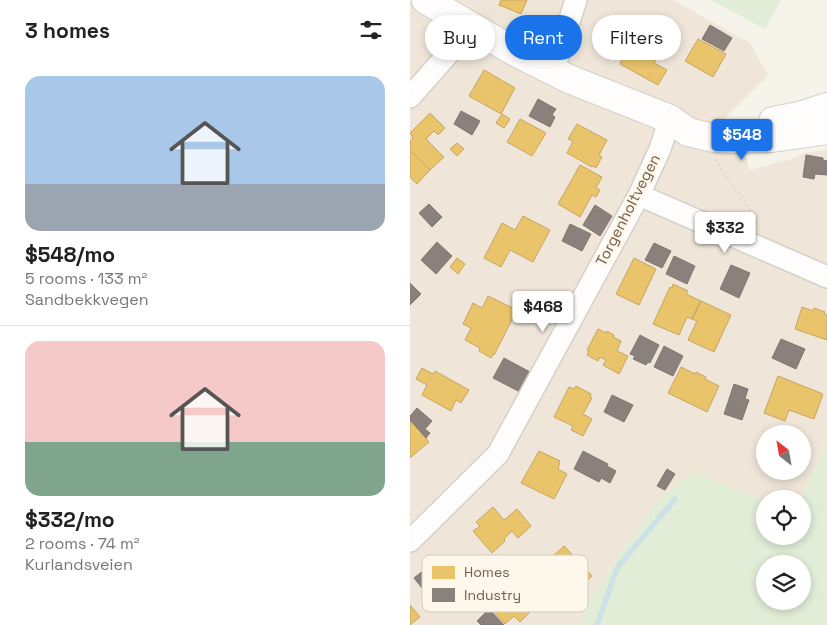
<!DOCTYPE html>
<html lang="en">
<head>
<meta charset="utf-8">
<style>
	body { margin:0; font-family:"Space Grotesk",sans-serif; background:#f2f2f2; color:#222; height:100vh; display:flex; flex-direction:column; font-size:19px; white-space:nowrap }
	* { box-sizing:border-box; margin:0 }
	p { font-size:16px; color:#767676 }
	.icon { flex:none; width:28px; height:28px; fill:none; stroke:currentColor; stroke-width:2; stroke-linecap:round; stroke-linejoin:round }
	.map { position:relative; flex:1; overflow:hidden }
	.drawer { display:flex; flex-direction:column; background:#fff; width:410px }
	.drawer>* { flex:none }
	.top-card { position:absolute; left:15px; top:15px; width:326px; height:45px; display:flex; gap:10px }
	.needle { width:32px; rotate:329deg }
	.tools { position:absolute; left:346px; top:425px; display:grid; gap:10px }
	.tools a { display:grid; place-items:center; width:55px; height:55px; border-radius:50%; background:#fff; box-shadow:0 2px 8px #0003; font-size:25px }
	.price { position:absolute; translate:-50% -42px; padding:0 11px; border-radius:5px; background:#fff; color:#222; font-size:16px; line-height:32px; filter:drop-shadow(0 1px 2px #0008) }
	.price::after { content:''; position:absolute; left:50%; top:30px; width:15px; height:11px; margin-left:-8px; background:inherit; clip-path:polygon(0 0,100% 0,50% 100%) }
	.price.selected { background:#1a73e8; color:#fff }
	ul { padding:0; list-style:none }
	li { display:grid; align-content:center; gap:10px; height:265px; padding:0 25px }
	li+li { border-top:1px solid #e0e0e0 }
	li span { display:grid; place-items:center; height:155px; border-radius:15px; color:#555 }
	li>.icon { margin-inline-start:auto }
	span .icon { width:90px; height:90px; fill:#fffc; stroke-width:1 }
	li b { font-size:21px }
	h2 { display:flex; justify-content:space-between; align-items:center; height:60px; padding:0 25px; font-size:21px }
	.pill { padding:0 18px; border-radius:22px; background:#fff; box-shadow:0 2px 8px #0003; font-size:18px; line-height:45px }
	.pill.selected { background:#1a73e8; color:#fff }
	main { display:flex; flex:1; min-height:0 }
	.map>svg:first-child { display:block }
	.residential { fill:#efe6d9; fill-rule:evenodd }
	.green { fill:#e1edd6; fill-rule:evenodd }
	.homes { fill:#e9c46a; stroke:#c6a561 }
	.industry { fill:#8a817c; stroke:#83766e }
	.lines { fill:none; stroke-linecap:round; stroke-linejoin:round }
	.stream { stroke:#cde2e6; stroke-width:5.5 }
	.street-casing { stroke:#d5d0c9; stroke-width:24 }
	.secondary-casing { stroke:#d6d0c9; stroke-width:30 }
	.path { stroke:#d8d1cb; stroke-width:3; stroke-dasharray:1 4; stroke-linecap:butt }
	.street { stroke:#fefdfc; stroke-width:21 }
	.secondary { stroke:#fefdfc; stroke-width:28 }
	.labels { text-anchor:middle; stroke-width:5; stroke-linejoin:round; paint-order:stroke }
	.street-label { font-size:15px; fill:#735d4c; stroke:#fef8ec }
	.key { fill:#fef8ec; stroke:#d4cabc; stroke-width:1 }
	.key-label { font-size:14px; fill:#735d4c }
</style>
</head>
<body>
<main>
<section class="drawer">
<h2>3 homes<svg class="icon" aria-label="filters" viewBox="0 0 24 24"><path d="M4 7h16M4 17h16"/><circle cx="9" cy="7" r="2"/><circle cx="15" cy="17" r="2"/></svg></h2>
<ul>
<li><span style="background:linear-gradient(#a9c7e8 70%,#9aa5b1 0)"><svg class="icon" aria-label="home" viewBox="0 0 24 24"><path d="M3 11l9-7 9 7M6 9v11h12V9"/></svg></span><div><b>$548/mo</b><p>5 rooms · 133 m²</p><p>Sandbekkvegen</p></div></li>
<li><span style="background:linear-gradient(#f6c9c9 65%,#7fa58c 0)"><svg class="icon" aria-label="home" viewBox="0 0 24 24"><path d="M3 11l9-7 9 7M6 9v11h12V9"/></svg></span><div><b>$332/mo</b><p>2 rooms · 74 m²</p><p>Kurlandsveien</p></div></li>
</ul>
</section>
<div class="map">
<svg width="417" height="625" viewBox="0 0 417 625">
	<rect width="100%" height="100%" fill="#f6f3eb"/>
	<path class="residential" d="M0,0H263L340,43L358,75L308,125L333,151L340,170L381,159L395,153L417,150V443L390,499H355V501L282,472L246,503L223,533L178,603L171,625H0ZM355,434H392V471H355Z"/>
	<path class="green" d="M301,0H371L355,29Z
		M417,443V625H171L178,603L223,533L246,503L282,472L355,501V536H392V499H390ZM355,564H392V601H355Z"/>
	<path class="homes" d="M91,0H117L111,14L89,5Z
		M219,26L247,42L244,48L248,50L245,55L248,56L244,63L257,70L248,85L210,64L214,56L205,51Z
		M288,39L316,54L303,77L275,61Z
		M74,70L105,88L91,114L59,96Z
		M20,113L35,128L28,135L24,131L16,139L34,157L20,170L0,150V141L3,138L0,133Z
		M92,114L100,119L94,128L86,123Z
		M110,119L136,133L122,156L97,142Z
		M167,124L197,140L189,155L192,157L186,168L183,166L182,167L157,153L163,141L158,139Z
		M47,143L54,149L47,156L40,149Z
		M0,150L20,170L7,184L0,177Z
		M170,165L192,177L186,188L190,190L186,197L182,195L170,217L148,204Z
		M113,216L140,230L123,262L100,250L91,267L74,258L92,223L105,230Z
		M47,258L55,264L48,274L40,267Z
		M224,258L246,269L229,305L206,294Z
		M263,284L278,291L276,294L291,301L282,319L277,317L269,335L243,324L260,287L262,288Z
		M78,296L107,310L84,355L83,354L81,358L69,351L70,348L55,340L61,328L53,324L63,303L72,308Z
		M291,301L321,315L304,352L278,340L287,321L282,319Z
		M392,307L403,311L404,308L415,312L414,314L417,315V340L385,329Z
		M188,329L196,333L197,331L204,335L203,337L211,341L207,351L218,356L209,374L193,365L196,360L190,357L188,361L177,355L179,351L177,350Z
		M271,367L285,374L286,372L296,377L295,379L309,386L297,412L258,393Z
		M12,368L23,374L25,371L59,390L51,403L46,400L41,411L12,395L17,385L6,379Z
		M368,376L413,394L404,419L379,410L375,421L354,413Z
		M166,386L181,394L180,397L182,398L173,414L182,419L173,436L161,430L163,426L144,417L159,387L164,389Z
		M2,421L19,442L0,458V422Z
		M129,451L150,461L148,469L157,474L144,499L111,483Z
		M83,507L94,520L107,509L121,526L108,538L102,531L94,539L95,541L82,553L63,531L70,526L66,522Z
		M154,546L182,576L163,594L153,583L143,591L126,572Z
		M108,586L115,593L116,592L127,605L110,622L104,616L95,624L83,611Z
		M0,605L10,617L0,625Z"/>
	<path class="industry" d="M300,25L322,38L314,51L292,39Z
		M128,99L146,109L142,115L145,117L140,127L119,116Z
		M51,111L70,121L62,135L44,124Z
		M396,155L413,158V160L417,161V175L405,174L404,179L393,177Z
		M19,204L32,217L22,227L9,213Z
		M185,205L202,216L190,236L173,225Z
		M160,224L181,234L172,251L152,241Z
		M27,242L42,256L26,274L11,260Z
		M244,243L261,251L252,268L235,260Z
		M264,256L285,266L277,284L256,274Z
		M321,265L340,273L329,298L310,289Z
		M0,283L11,294L0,305Z
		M230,335L249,345L240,363L238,362L236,365L223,359L225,356L220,354Z
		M371,339L395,349L386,369L362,358Z
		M254,346L273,356L263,376L244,367Z
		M94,358L122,373L112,393L83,378Z
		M324,384L338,389L335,399L339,400L332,420L314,414Z
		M202,395L223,405L214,422L194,412Z
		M7,408L22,421L15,429L20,433L16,438L0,420V416Z
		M173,451L198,464L197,466L206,471L200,483L191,478L189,482L164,469Z
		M257,469L265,474L255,490L247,486Z
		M19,566L31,580L16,593L4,578Z
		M79,609L94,625H71L67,621Z"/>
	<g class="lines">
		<path class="stream" d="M187,625L207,568L265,499"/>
		<g class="street-casing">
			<path id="street" d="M143,71L166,0
				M0,97L45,46L58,25
				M229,195L417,277
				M0,541L88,454L229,195L250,149L260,119"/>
		</g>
		<g class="secondary-casing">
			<path id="secondary" d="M16,0L107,53L159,79L260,119L278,132L303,138L323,139L362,138L417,130
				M363,121L389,116L417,107"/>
		</g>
		<path class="path" d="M306,160C317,184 338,197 346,224"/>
		<use href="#street" class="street"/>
		<use href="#secondary" class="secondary"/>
	</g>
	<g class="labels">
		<g class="street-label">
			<text transform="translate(218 210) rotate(-63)" y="5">Torgenholtvegen</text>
		</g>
	</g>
	<rect x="12" y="555" width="166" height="57" rx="8" class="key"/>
	<rect x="22" y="566" width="23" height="13" fill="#e9c46a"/>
	<rect x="22" y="588" width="23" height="14" fill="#8a817c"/>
	<g class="key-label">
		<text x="54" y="577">Homes</text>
		<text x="54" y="600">Industry</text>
	</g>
</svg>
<div class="tools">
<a><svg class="needle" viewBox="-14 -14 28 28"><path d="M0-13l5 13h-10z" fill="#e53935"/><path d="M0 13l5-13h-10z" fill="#767676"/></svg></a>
<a><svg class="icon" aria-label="locate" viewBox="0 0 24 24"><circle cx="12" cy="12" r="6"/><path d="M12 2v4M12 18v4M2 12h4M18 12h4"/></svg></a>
<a><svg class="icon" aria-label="layers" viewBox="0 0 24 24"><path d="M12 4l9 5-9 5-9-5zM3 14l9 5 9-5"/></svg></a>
</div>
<b class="price selected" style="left:332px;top:161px">$548</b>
<b class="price" style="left:315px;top:254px">$332</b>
<b class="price" style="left:133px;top:333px">$468</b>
<div class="top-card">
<a class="pill">Buy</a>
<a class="pill selected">Rent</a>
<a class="pill">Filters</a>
</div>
</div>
</main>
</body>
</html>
